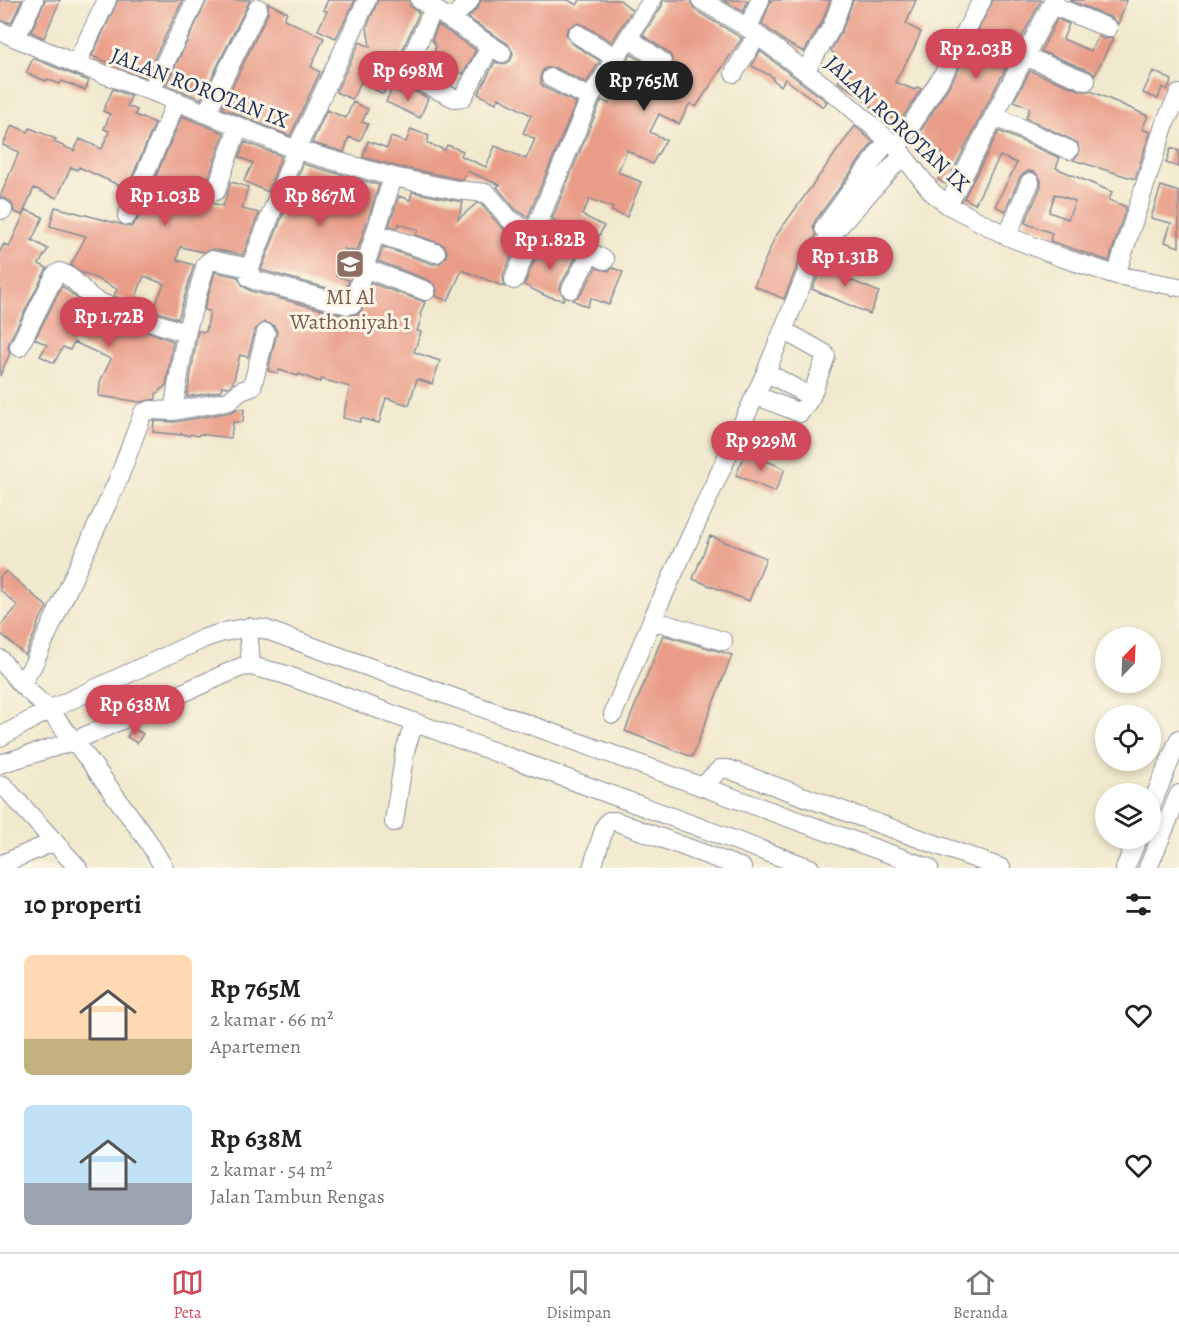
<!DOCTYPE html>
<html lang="id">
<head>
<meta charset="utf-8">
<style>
	body { margin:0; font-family:Alegreya,serif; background:#f2f2f2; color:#222; height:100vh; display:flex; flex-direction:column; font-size:22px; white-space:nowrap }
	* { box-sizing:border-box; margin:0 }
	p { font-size:20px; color:#767676 }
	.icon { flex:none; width:33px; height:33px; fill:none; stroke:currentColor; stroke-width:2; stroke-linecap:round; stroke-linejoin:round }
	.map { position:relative; height:868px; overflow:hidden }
	.side { display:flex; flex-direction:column; background:#fff; flex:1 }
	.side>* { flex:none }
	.needle { width:39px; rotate:23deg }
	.controls { position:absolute; left:1095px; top:627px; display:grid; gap:12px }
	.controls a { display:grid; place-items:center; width:66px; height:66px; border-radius:50%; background:#fff; box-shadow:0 3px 9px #0003; font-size:30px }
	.price { position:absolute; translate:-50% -51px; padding:0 14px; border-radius:21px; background:#d1495b; color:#fff; font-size:20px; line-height:39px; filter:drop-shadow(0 2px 3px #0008) }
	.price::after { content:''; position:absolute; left:50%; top:36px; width:18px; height:14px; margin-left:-9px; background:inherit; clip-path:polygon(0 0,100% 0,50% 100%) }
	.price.on { background:#222; color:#fff }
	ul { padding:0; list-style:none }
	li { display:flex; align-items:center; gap:18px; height:150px; padding:0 24px }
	li span { display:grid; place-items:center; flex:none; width:168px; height:120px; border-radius:9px; color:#555 }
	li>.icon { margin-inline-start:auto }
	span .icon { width:72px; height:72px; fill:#fffc; stroke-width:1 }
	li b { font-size:26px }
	h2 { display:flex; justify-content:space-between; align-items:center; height:72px; padding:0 24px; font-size:26px }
	.dock { display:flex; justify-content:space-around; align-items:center; height:84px; border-top:2px solid #e0e0e0; background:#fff; font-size:16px; color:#767676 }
	.dock a { display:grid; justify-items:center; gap:3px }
	.dock .on { color:#d1495b }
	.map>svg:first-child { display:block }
	.pitch { fill:#acbd60; stroke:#64765f; stroke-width:1.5 }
	.building { fill:#e99d88; fill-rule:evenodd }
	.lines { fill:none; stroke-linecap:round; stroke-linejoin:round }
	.minor-casing { stroke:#868c96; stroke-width:20 }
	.minor { stroke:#fff; stroke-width:18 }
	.labels { text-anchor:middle; stroke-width:6; stroke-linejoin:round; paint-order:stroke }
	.street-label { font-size:22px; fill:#1b2f5e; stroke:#fcf5e5 }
	.education-label { font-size:22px; fill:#785e54; stroke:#fcf5e5 }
</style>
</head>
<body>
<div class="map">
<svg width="1179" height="868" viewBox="0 0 1179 868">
	<rect width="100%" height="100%" fill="#fcf5e5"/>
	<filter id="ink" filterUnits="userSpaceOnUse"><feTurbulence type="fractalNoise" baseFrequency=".0167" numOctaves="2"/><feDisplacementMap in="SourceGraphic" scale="12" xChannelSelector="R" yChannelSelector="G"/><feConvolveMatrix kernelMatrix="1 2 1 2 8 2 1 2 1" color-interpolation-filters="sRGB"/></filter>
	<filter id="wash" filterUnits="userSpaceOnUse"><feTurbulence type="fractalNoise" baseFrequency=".008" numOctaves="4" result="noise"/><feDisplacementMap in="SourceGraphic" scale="24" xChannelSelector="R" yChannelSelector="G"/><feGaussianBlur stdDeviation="1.35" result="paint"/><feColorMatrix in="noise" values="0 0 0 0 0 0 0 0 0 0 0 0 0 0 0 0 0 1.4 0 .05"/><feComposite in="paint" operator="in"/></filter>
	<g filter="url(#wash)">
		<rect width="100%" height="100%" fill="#f1e9cd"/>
		<path class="pitch" d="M346,251L365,256L358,281L338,275Z"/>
		<g id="blocks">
			<path class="building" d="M0,0H22L11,23L0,20Z
				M45,0H60L44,38L31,32Z
				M118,0H183L145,77L92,56Z
				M207,0H250L201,99L166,85Z
				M328,0H355L336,38L318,30L327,11L323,10Z
				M378,0H409L410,6L419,13L383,94L361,82L352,99L336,92L360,42L370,47L367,27Z
				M481,0H568L577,5L580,0H620L632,10L612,42L582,24L577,23L568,28L566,34L571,43L600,61L586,83L556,68H545L541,73V84L545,88L576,103L528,217L516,210L497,187L500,185L467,171L463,179H459L396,166L363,157L368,141L387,148L391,137L406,142L411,129L429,136L427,143L445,150L447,145L463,151L461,156L486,167L495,146L526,159L535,139L523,133L531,115L499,98L496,103L478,94L495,62L501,64L507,63L511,60L513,53L508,44L468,18L478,7Z
				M663,0H690L695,10L742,38L696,107L690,103L679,124L659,114L650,132L666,140L652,164L627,150L618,172L641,182L627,217L612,211L613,208L590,199L582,215L604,226L596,242L552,219L600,103L602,100L609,104L621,83L615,80L631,54L660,73L666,72L671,68L672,58L669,53L643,35L662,6Z
				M723,0H748L743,12Z
				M771,0H830L822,22L804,52L787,43L762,24Z
				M853,0H916L906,24L921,32L914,48L895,82L915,90L918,87L921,89L901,120L895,116L894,119L879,113L853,91L838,82L843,74L830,66L836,55L831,51L842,31Z
				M993,0H1041L946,184L938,180L945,166L938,162L942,153L918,140L922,133L920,132L954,78Z
				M1069,0H1127L1118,24L1112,18Z
				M268,3L287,12L284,19L324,38L311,67L320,72L290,136L222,108L268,13Z
				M1057,19L1069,24L1063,39L1091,51L1098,36L1104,39L1113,38L1095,75L1090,71L1041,51Z
				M438,25L476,50L463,74L454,69L453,72L447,69L440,79L419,69L423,58L431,63L436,46L432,40Z
				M760,51L827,102L823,107L785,79L781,86L772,79L773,77L752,66Z
				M33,58L89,81L85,90L62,81L60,84L47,79L46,81L26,73Z
				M1030,71L1082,91H1091L1148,116L1142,129L1150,132L1135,179L1073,160L1079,154L1078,143L1026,118L1030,108L1014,101Z
				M1153,71L1172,80L1167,90L1162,87L1158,99L1143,93Z
				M113,89L131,96L127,106L137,110L135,115L155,123L127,189L79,167L77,170L71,167L57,198L34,188L22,215L14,212L13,206L10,201L0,197L19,152L3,145L12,125L28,132L30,128L56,139L54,142L74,151L80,139L102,149L109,131L104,129L110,114L103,111Z
				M392,89L407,96L410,89L428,98L420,118L386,102Z
				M353,102L368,109L362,122L368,124L360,141L349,137L344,152L312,143L327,110L346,118Z
				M182,116L224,133L201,200L223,206L231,182L248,187L242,209L259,213L243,255L213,249L204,252L180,247L177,260L194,265L178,319L114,296L117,289L85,273L84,274L71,265L86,236L50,226L55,207L131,227L137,220ZM144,276L164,284L155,305L136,297Z
				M855,126L873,142L815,221L813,227L816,235L801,256L784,299L754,286L775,237Z
				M999,131L1060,158L1056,168L1112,192L1109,200L1126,207L1109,261L1050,241L1052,233L1025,223L1041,186V180L1035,172L1028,171L1020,177L1005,211L995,206L1017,163L1000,156L975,204L964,198ZM1055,194L1075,201L1068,219L1049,212Z
				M245,142L281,156L268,192L244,181L253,163L239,157Z
				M1171,148L1179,151V167L1166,163Z
				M303,164L379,185L357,252L344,249L336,276L349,280L345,293L261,270ZM309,180L326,187L319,208L299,204Z
				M1161,186L1179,192V247L1165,242L1171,223L1151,218Z
				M412,192L463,202L458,219L477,203L481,204L501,227L519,238L503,276L505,287L462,270L448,301L436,296L437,289L430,281L378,261L383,247L433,264H439L446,257L447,251L444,245L416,235L418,230L399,224L397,228L389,226L399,196L410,200Z
				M26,210L43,217L32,240L48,249L39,264L47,268L9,342L8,348L10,353L0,376V251L4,244L9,247Z
				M543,240L576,257L561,284L560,290L564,297L563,300L546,296L524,285Z
				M826,260L849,271L845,278L879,292L870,314L812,289Z
				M596,268L608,271L613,268L623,272L609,305L591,298L587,307L573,300L581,294Z
				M215,272L238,277L243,286L251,291L346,316L355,315L361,312L371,283L425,302L420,315L422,316L417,331L421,332L414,352L440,361L432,384L417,379L409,405L386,398L379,423L361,418L360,422L343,418L350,387L321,379L320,382L299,374L298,376L279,370L278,373L268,371L277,331L273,325L264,322L255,330L248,357L240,355L233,383L228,387L222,386L221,391L187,397L198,331L206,332L210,311L204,310Z
				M62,286L93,311L173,341L166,385L156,394V399L141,402L99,396L100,382L111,359L74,342L70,350L63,347L54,363L40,356L47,345L35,339Z
				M237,409H244L243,422H233L231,438L199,434L198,436L190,434L189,436L181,433V435L153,432L154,421L175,422L231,412Z
				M746,452L785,469L775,492L736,475Z
				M710,536L766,558L749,601L693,579Z
				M6,571L47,607L37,625L38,626L25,655L0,633V626L18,606L0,590V577Z
				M663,635L732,655L692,757L625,731Z
				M133,728L143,734L137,743L127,737Z"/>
		</g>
	</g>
	<g filter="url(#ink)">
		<use href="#blocks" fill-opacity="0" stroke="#868c96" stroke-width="1.5"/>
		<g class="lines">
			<g class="minor-casing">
				<path id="minor" d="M420,0L502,53
					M701,0L748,28L843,100L897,148L932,192L948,205L1007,236L1063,258L1116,275L1179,287
					M1052,5L1108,28
					M434,8L404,74L454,98L463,97L490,47
					M451,20L470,0
					M748,28L760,0
					M0,31L76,64L151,91L296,150L367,0
					M577,34L616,58
					M16,38L34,0
					M629,38L662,62
					M1024,56L1086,81
					M76,64L107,0
					M806,70L832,27L842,0
					M734,73L757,35
					M551,78L590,98
					M151,91L196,0
					M206,114L258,8
					M994,116L1069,150
					M897,148L944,73L982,0
					M216,191L238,127
					M948,205L1054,0
					M0,208L3,210
					M127,216L176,102
					M537,224L605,260
					M824,228L888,140
					M375,233L436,253
					M1007,236L1030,182
					M250,268L249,277L254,280L348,305L353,304L393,177
					M364,268L426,291
					M1116,275L1165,123L1179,94
					M514,280L590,98L652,0
					M571,289L591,253
					M19,347L55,275L60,272C76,277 83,294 97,301C126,314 156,323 186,333
					M766,372L811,397
					M755,395L800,413L811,397L826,356L824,353L783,330
					M173,411L229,401L241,391L252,387L266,333
					M652,620L723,641
					M248,627L251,666
					M0,659L21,684L49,710L89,760L148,841L164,868
					M21,684L33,665L118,480L143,413L151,410L173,411L186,333L206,264L211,260L250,268L296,150L393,177L457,190L487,193L509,219L532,233
					M613,714L652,620L766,372L811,262L818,250L903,155
					M0,737L49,710L205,638C226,631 242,626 264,629C485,710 707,788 929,868
					M0,764L74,741L241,667L251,666L283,674L810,868
					M0,786L3,785L78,868
					M703,786L720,769H728L1001,868
					M1150,808L1179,739
					M394,822L405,751L414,723
					M0,865L53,842
					M592,868L605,826L609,821H615L742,868
					M1125,868L1138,838
					M1148,868L1179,794"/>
			</g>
			<use href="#minor" class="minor"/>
		</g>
	</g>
	<defs>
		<g id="school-square" transform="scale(1.5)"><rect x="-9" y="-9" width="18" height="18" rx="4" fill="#8d6e63" stroke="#fcf5e5"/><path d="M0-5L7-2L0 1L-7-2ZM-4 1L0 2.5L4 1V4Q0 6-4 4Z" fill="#fff"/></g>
	</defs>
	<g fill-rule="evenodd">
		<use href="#school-square" x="350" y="264"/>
	</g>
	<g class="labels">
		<g class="street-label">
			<text transform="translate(200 87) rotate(21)" y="8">JALAN ROROTAN IX</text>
			<text transform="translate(898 123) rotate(43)" y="8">JALAN ROROTAN IX</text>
		</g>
		<g class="education-label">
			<text x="350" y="304">MI Al<tspan x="350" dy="25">Wathoniyah 1</tspan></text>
		</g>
	</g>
</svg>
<div class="controls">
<a><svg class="needle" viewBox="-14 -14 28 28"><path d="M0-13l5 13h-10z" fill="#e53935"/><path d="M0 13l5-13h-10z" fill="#767676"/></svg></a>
<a><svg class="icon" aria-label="locate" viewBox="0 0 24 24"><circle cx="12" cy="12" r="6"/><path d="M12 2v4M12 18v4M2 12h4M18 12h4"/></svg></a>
<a><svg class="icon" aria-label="layers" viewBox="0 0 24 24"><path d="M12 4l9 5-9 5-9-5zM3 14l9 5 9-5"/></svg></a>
</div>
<b class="price" style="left:976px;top:80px">Rp 2.03B</b>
<b class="price" style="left:408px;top:102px">Rp 698M</b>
<b class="price on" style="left:644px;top:112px">Rp 765M</b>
<b class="price" style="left:165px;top:227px">Rp 1.03B</b>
<b class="price" style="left:320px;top:227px">Rp 867M</b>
<b class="price" style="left:550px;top:271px">Rp 1.82B</b>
<b class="price" style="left:845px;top:288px">Rp 1.31B</b>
<b class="price" style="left:109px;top:348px">Rp 1.72B</b>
<b class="price" style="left:761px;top:472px">Rp 929M</b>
<b class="price" style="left:135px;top:736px">Rp 638M</b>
</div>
<section class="side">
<h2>10 properti<svg class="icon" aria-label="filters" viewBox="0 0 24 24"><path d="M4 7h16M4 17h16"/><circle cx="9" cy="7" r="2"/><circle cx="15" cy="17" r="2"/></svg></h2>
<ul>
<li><span style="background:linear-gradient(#ffd9b3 70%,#c2b280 0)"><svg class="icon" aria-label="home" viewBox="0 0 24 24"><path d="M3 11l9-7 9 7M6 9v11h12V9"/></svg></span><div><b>Rp 765M</b><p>2 kamar · 66 m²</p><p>Apartemen</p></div><svg class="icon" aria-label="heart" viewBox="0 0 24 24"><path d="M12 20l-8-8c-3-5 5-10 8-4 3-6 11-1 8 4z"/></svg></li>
<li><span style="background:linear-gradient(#bfe0f5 65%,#9aa5b1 0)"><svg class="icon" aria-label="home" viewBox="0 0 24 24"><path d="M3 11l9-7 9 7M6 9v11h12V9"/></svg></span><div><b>Rp 638M</b><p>2 kamar · 54 m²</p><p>Jalan Tambun Rengas</p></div><svg class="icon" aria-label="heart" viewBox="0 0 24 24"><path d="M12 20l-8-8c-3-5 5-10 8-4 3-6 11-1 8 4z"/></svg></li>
</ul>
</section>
<nav class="dock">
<a class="on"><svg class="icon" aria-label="map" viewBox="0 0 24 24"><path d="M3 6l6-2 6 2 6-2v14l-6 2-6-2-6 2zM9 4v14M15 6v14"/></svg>Peta</a>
<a><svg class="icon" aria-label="saved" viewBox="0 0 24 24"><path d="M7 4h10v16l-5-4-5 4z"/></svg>Disimpan</a>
<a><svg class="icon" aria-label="home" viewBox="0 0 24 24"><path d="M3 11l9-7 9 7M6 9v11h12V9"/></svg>Beranda</a>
</nav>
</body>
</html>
